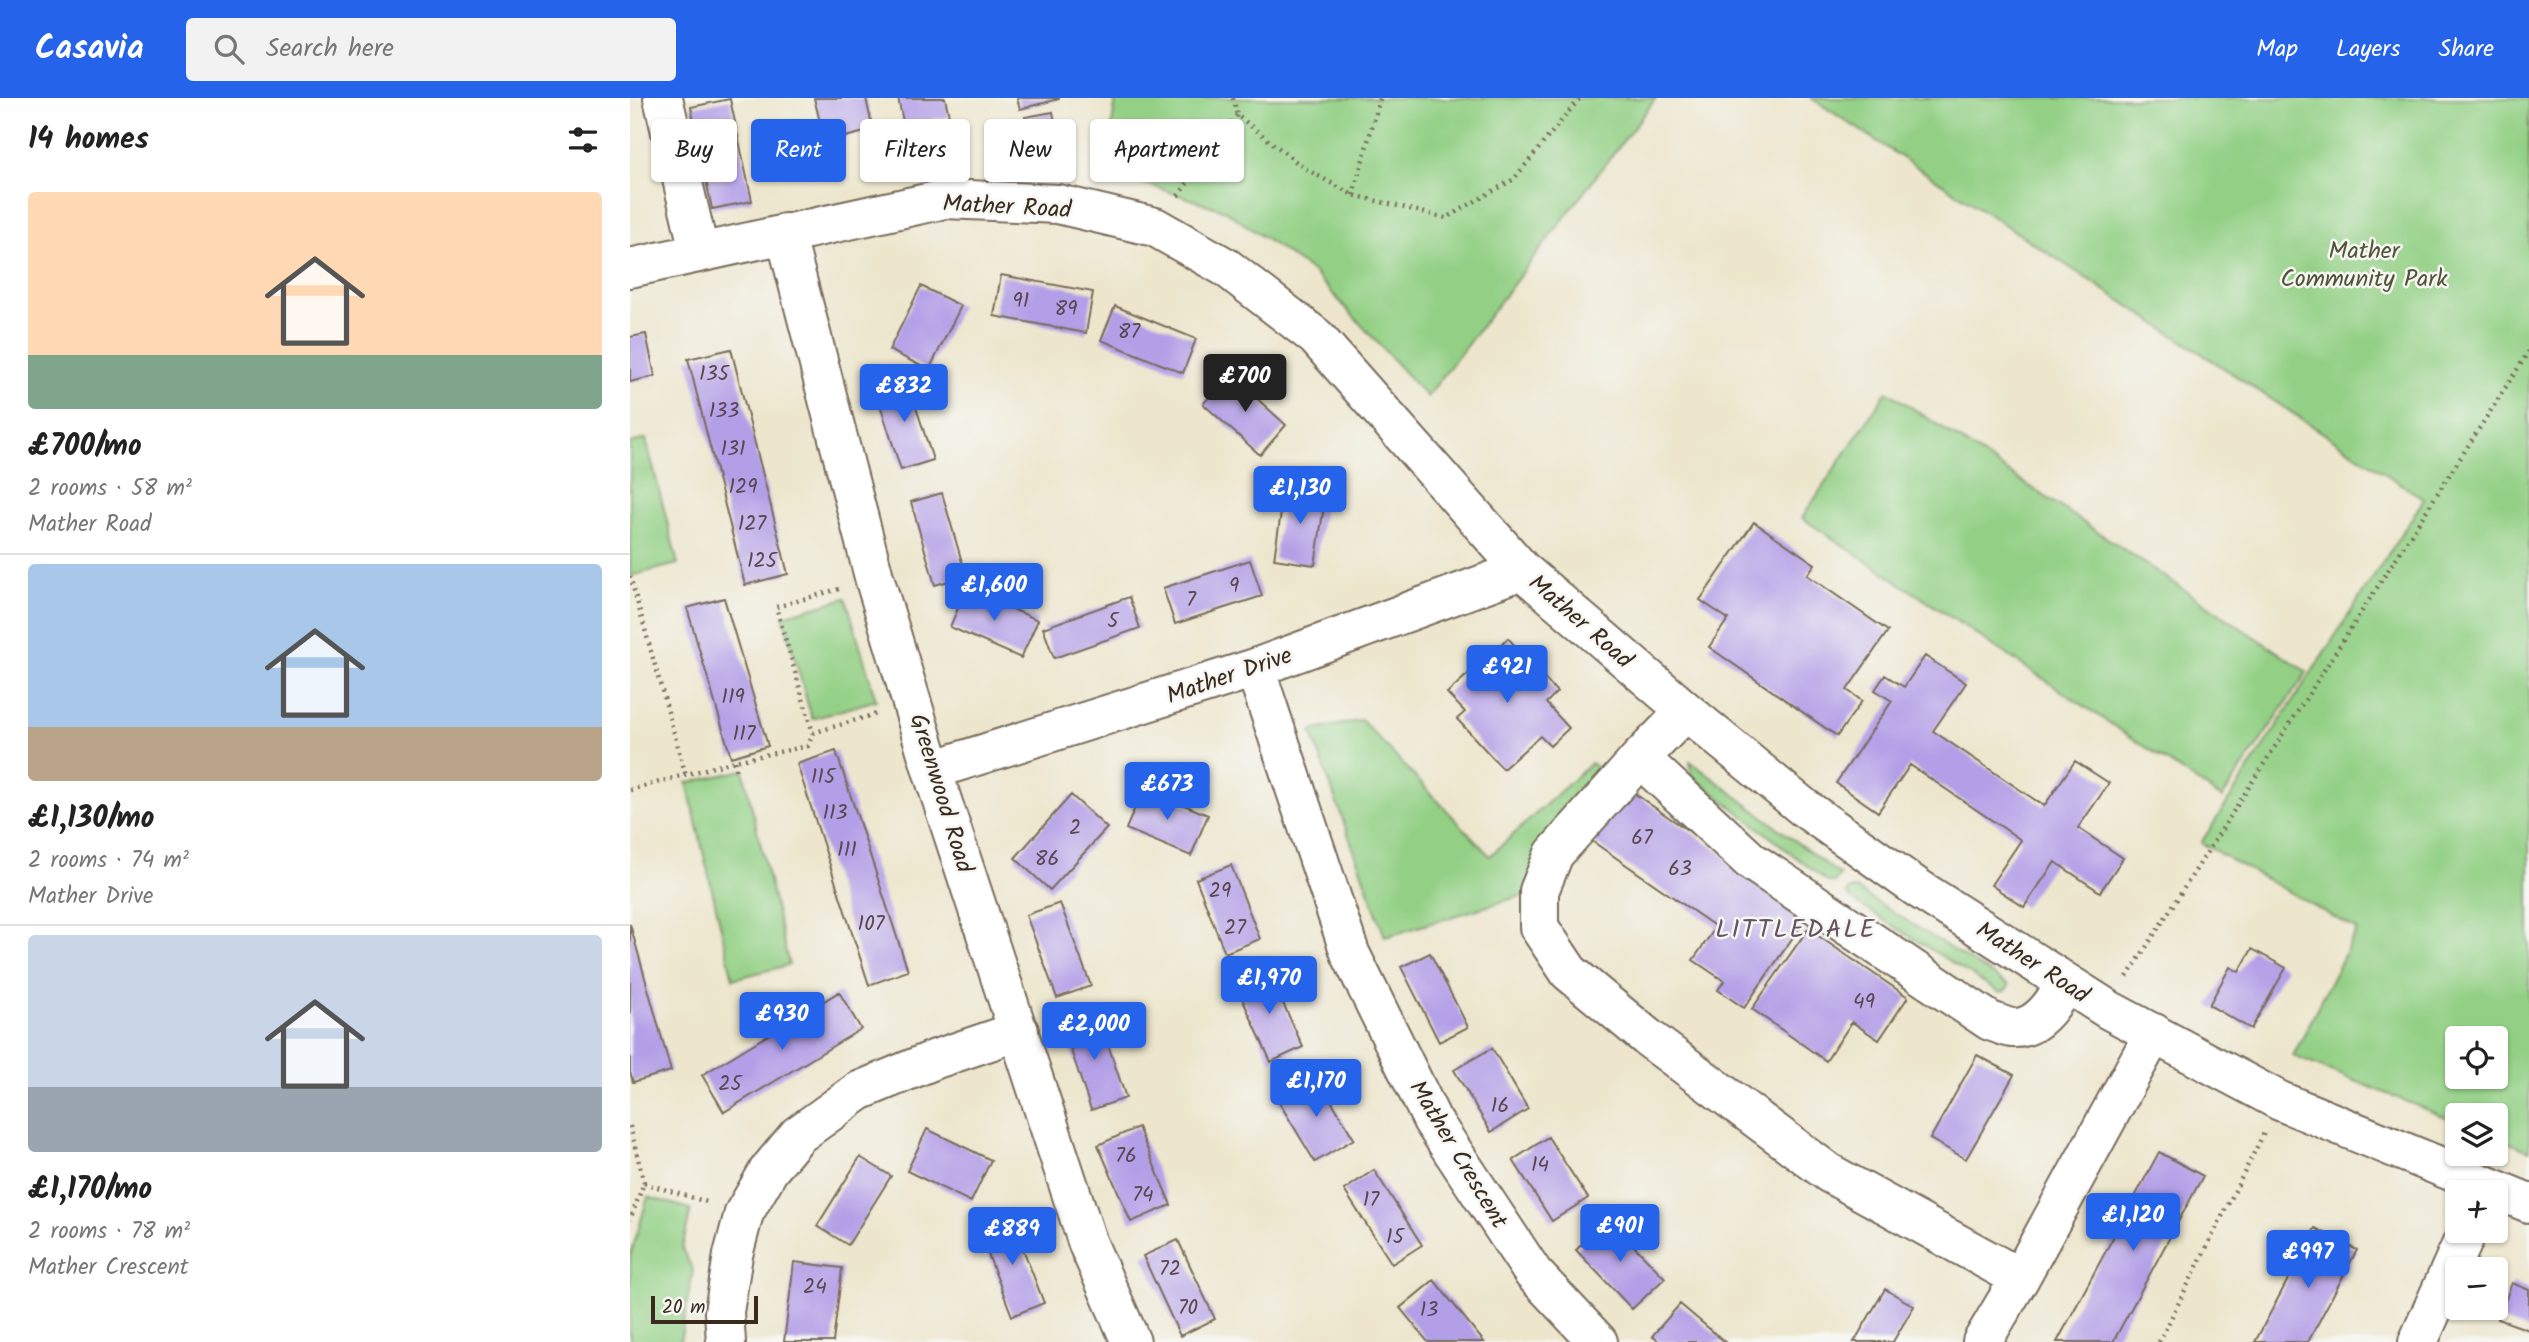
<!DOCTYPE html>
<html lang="en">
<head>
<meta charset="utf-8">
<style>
	body { margin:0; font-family:Kalam,sans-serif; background:#f2f2f2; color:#222; height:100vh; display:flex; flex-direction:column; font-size:26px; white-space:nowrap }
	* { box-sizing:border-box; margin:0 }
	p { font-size:23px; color:#767676 }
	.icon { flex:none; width:38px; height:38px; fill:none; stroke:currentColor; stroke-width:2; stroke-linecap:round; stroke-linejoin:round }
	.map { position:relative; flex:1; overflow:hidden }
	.details { display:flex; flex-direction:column; background:#fff; width:630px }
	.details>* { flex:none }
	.banner { position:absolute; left:21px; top:21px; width:665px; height:63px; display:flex; gap:14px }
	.controls { position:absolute; left:1815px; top:928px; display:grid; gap:14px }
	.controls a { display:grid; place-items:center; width:63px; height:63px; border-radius:7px; background:#fff; box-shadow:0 2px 5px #0004; font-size:35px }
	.scale { position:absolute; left:21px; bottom:18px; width:107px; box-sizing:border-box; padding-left:7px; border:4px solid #3b2a1e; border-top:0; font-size:19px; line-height:24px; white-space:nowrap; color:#3b2a1e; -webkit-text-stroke:5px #f6f6f2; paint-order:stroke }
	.price { position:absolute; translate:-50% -60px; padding:0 16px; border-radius:7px; background:#2563eb; color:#fff; font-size:23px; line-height:46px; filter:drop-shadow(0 2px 4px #0008) }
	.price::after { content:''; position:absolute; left:50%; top:42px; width:21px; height:16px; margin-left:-10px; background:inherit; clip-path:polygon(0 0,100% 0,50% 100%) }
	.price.active { background:#222; color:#fff }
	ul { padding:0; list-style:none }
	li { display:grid; align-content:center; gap:14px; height:371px; padding:0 28px }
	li+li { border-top:2px solid #e0e0e0 }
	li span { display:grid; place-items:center; height:217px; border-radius:7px; color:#555 }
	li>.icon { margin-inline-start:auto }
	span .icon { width:126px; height:126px; fill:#fffc; stroke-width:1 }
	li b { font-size:30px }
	h2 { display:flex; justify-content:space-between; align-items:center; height:84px; padding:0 28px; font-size:30px }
	.tag { padding:0 24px; border-radius:7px; background:#fff; box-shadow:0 2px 5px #0004; font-size:24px; line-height:63px }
	.tag.active { background:#2563eb; color:#fff }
	header { display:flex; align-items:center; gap:42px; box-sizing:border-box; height:98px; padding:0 35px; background:#2563eb; color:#fff }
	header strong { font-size:33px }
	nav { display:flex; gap:38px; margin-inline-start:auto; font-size:24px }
	.search { width:490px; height:63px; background:#f2f2f2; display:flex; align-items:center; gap:18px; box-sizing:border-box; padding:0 24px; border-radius:7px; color:#767676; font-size:26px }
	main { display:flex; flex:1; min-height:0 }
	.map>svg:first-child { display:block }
	.green { fill:#93d085; stroke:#677d52; stroke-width:2; fill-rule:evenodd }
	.building { fill:#b39fe7 }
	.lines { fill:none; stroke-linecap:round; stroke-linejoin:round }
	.minor-casing { stroke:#796c5b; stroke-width:42 }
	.path { stroke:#796c5b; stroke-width:4.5; stroke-dasharray:2 5; stroke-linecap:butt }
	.minor { stroke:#fff; stroke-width:38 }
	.labels { text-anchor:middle; stroke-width:5; stroke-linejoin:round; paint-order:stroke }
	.number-label { font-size:21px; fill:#594750 }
	.street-label { font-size:24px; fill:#3b2a1e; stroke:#f6f6f2 }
	.park-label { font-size:24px; fill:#515438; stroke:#f6f6f2 }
	.neighbourhood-label { font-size:26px; letter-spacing:2px; fill:#655364; stroke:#f6f6f2 }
</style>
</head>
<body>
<header>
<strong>Casavia</strong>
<div class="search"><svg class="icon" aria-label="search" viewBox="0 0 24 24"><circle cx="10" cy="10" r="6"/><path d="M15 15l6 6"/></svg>Search here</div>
<nav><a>Map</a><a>Layers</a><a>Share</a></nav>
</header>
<main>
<section class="details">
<h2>14 homes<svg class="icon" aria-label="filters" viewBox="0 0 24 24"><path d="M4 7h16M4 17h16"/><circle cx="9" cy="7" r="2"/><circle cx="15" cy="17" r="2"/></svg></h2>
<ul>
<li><span style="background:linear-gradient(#ffd9b3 75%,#7fa58c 0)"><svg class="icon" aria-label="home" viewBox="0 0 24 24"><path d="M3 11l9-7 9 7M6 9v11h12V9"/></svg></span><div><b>£700/mo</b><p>2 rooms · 58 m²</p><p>Mather Road</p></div></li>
<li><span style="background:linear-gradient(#a9c7e8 75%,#b9a48a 0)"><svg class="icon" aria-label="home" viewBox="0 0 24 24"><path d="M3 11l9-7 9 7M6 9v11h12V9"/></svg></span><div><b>£1,130/mo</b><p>2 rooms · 74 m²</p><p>Mather Drive</p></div></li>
<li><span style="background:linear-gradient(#c9d6e8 70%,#9aa5b1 0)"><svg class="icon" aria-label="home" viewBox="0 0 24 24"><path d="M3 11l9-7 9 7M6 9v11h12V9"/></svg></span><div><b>£1,170/mo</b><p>2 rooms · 78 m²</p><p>Mather Crescent</p></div></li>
</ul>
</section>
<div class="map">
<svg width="1899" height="1244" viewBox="0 0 1899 1244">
	<rect width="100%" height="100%" fill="#f6f6f2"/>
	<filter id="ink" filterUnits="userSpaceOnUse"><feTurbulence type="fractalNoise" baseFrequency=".0143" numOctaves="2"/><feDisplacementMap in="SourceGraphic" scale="14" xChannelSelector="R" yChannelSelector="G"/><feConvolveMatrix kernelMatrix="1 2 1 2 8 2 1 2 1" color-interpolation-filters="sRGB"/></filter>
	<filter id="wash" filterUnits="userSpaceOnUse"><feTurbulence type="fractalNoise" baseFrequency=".00686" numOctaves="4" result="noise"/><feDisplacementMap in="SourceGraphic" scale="28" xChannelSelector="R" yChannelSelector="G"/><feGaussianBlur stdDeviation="1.57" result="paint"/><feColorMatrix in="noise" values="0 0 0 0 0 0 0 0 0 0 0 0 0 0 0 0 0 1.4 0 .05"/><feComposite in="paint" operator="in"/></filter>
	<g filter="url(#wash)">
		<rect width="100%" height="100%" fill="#ede6cd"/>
		<path class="green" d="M486,0H1026L797,299L684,175L596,113L475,72Z
			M1181,0H1899V1053L1866,1039V1017H1827V1024L1663,958L1727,832L1571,745L1794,401ZM1827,940H1866V978H1827Z
			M1257,293L1677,574L1592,700L1172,420Z
			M16,341L48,466L0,478V345Z
			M216,500L246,602L182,621L153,518Z
			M731,622L860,758L961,665L974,676L901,795L755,839L681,633Z
			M1060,663L1210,777L1205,784H1198L1061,677Z
			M113,672L159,867L103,881L57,685Z
			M1219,791H1226L1379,887L1375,893L1369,894L1222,802L1217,796Z
			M18,1099L61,1111L52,1151L63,1172L50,1244H0V1159Z"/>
		<g id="blocks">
			<path class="building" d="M184,0H236L243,32L195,44Z
				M268,0H315L319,18L274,28Z
				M387,0H429V1L390,11Z
				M100,1L122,103L82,111L61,9Z
				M423,14L431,55L403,61L395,19Z
				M371,177L463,194L456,235L364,218Z
				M291,188L331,208L299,272L259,252Z
				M485,208L566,241L553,275L471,242Z
				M16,236L25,278L0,284V239Z
				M101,251L158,476L115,487L58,261Z
				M600,276L656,327L630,357L573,306Z
				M277,281L303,362L271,372L245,291Z
				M655,388L696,395L685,467L644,461Z
				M312,395L336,478L305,487L281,404Z
				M1124,424L1185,466L1177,477L1258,533L1217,592L1232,603L1207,638L1079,549L1098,521L1070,502Z
				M620,462L632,498L545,526L533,490Z
				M336,491L408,522L391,560L320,529Z
				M499,499L510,530L424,560L413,530Z
				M94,500L138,648L101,659L57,510Z
				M878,540L927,594L916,605L939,630L920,648L910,638L873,671L827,621L835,614L817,595Z
				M1295,558L1336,585L1303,633L1414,708L1445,663L1479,685L1448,730L1493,760L1470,794L1425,764L1394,809L1361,787L1391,742L1280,667L1248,714L1206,685L1262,603L1245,592L1255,577L1274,589Z
				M206,653L278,873L239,887L167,666Z
				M995,689L1179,816L1114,910L1088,892L1094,883L1063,862L1086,829L959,741Z
				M513,690L578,717L561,758L496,731Z
				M441,697L477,730L420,792L385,760Z
				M601,767L630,841L595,855L566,781Z
				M430,805L461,888L427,900L396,817Z
				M0,826L41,973L3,984L0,974Z
				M1178,831L1278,899L1249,942L1222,924L1196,963L1122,911Z
				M1622,851L1656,870L1621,931L1579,907L1600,869L1609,874Z
				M800,855L838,929L809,944L771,869Z
				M638,872L673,949L641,964L606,887Z
				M209,894L231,931L94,1014L72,977Z
				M468,917L496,1000L461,1012L433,928Z
				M862,950L898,1011L861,1034L824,972Z
				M1347,957L1384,977L1336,1061L1300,1041Z
				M686,977L724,1041L685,1064L647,1001Z
				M508,1029L541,1107L501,1124L468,1047Z
				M297,1031L361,1062L341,1104L277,1073Z
				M918,1039L958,1100L922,1123L883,1062Z
				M1529,1054L1573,1078L1483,1244H1427Z
				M230,1059L261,1078L218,1147L187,1128Z
				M744,1072L792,1147L762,1166L714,1092Z
				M381,1120L414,1205L382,1218L349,1133Z
				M978,1121L1035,1180L1002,1211L946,1152Z
				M1685,1130L1727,1152L1678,1244H1625Z
				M548,1142L585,1221L550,1238L513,1158Z
				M164,1164L212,1170L203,1244H154Z
				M804,1182L854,1244H798L770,1210Z
				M1882,1185L1899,1192V1232L1868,1221Z
				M1255,1191L1284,1208L1264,1242L1263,1244H1224Z
				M1050,1206L1082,1233L1095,1244H1030L1022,1238Z"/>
		</g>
	</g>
	<g filter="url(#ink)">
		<use href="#blocks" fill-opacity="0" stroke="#796c5b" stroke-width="2"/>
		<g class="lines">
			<g class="minor-casing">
				<path id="minor" d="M33,0L69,153
					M155,135L244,479L302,672L458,1146L501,1244
					M0,170L315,101L428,106L525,129L597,170L686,239L892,472L1056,613L1173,709L1289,791L1479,912L1650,1003L1899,1105
					M625,570L720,855L802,1022L903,1175L968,1244
					M1056,613L1010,660L924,756L909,793V829L939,874L1017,939L1199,1075L1390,1180
					M1010,660L1121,763L1360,923C1367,925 1375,929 1382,930C1407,932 1425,904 1435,885
					M302,672L625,570L892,472
					M96,1244L94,1214L103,1157L114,1115L139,1072L168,1037L229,993L306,961L389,933
					M1352,1244L1390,1180L1524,935
					M1788,1244L1838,1132"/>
			</g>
			<path class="path" d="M603,0L607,17L674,70L723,97L816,120L884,81L950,0
				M723,97L750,0
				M548,98L607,17
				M0,478L56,678
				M183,635L246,616
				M105,663L106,674
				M0,692L105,663L178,648L183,635L146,509L209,491
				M1497,879L1899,253
				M0,1028L14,1085L0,1122
				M14,1085L80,1105
				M1529,1244L1634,1035"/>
			<use href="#minor" class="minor"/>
		</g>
	</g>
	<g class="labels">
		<g class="number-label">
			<text x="391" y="209">91</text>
			<text x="436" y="217">89</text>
			<text x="499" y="240">87</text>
			<text x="84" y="282">135</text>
			<text x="94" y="319">133</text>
			<text x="103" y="357">131</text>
			<text x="113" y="395">129</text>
			<text x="122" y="432">127</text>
			<text x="132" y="469">125</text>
			<text x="604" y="494">9</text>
			<text x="561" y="508">7</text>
			<text x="483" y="529">5</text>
			<text x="103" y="605">119</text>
			<text x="114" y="642">117</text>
			<text x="193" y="685">115</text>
			<text x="205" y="721">113</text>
			<text x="445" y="736">2</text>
			<text x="1012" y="746">67</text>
			<text x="217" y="758">111</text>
			<text x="417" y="767">86</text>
			<text x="1050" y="777">63</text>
			<text x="590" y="799">29</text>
			<text x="241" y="832">107</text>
			<text x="605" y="836">27</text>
			<text x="1234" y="910">49</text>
			<text x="100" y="992">25</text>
			<text x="870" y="1014">16</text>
			<text x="496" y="1064">76</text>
			<text x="910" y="1073">14</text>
			<text x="513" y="1103">74</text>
			<text x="741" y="1108">17</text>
			<text x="765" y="1145">15</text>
			<text x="540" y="1177">72</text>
			<text x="185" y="1195">24</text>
			<text x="558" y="1216">70</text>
			<text x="799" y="1218">13</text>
		</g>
		<g class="street-label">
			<text transform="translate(377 108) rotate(3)" y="8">Mather Road</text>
			<text transform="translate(951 523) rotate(41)" y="8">Mather Road</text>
			<text transform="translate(599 577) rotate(-19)" y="8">Mather Drive</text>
			<text transform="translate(312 695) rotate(73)" y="8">Greenwood Road</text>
			<text transform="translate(1403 864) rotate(33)" y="8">Mather Road</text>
			<text transform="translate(829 1056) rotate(59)" y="8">Mather Crescent</text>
		</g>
		<g class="park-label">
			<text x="1734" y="160">Mather<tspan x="1734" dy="28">Community Park</tspan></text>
		</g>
		<g class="neighbourhood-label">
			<text x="1166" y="839">LITTLEDALE</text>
		</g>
	</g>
</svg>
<div class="controls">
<a><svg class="icon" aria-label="locate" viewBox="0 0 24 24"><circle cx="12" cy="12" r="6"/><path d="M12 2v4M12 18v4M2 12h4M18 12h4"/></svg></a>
<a><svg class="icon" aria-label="layers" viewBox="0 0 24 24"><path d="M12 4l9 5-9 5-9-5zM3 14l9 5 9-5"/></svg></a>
<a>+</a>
<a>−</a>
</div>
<div class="scale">20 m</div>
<b class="price active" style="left:615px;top:316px">£700</b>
<b class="price" style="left:274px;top:326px">£832</b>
<b class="price" style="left:670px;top:428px">£1,130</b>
<b class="price" style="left:364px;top:525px">£1,600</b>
<b class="price" style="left:877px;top:607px">£921</b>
<b class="price" style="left:537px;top:724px">£673</b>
<b class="price" style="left:639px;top:918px">£1,970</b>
<b class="price" style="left:152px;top:954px">£930</b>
<b class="price" style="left:464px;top:964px">£2,000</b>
<b class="price" style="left:686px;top:1021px">£1,170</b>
<b class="price" style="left:1503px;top:1155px">£1,120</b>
<b class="price" style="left:990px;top:1166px">£901</b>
<b class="price" style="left:382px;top:1169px">£889</b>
<b class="price" style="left:1678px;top:1192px">£997</b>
<div class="banner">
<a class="tag">Buy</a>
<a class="tag active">Rent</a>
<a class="tag">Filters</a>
<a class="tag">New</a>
<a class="tag">Apartment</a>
</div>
</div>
</main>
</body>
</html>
